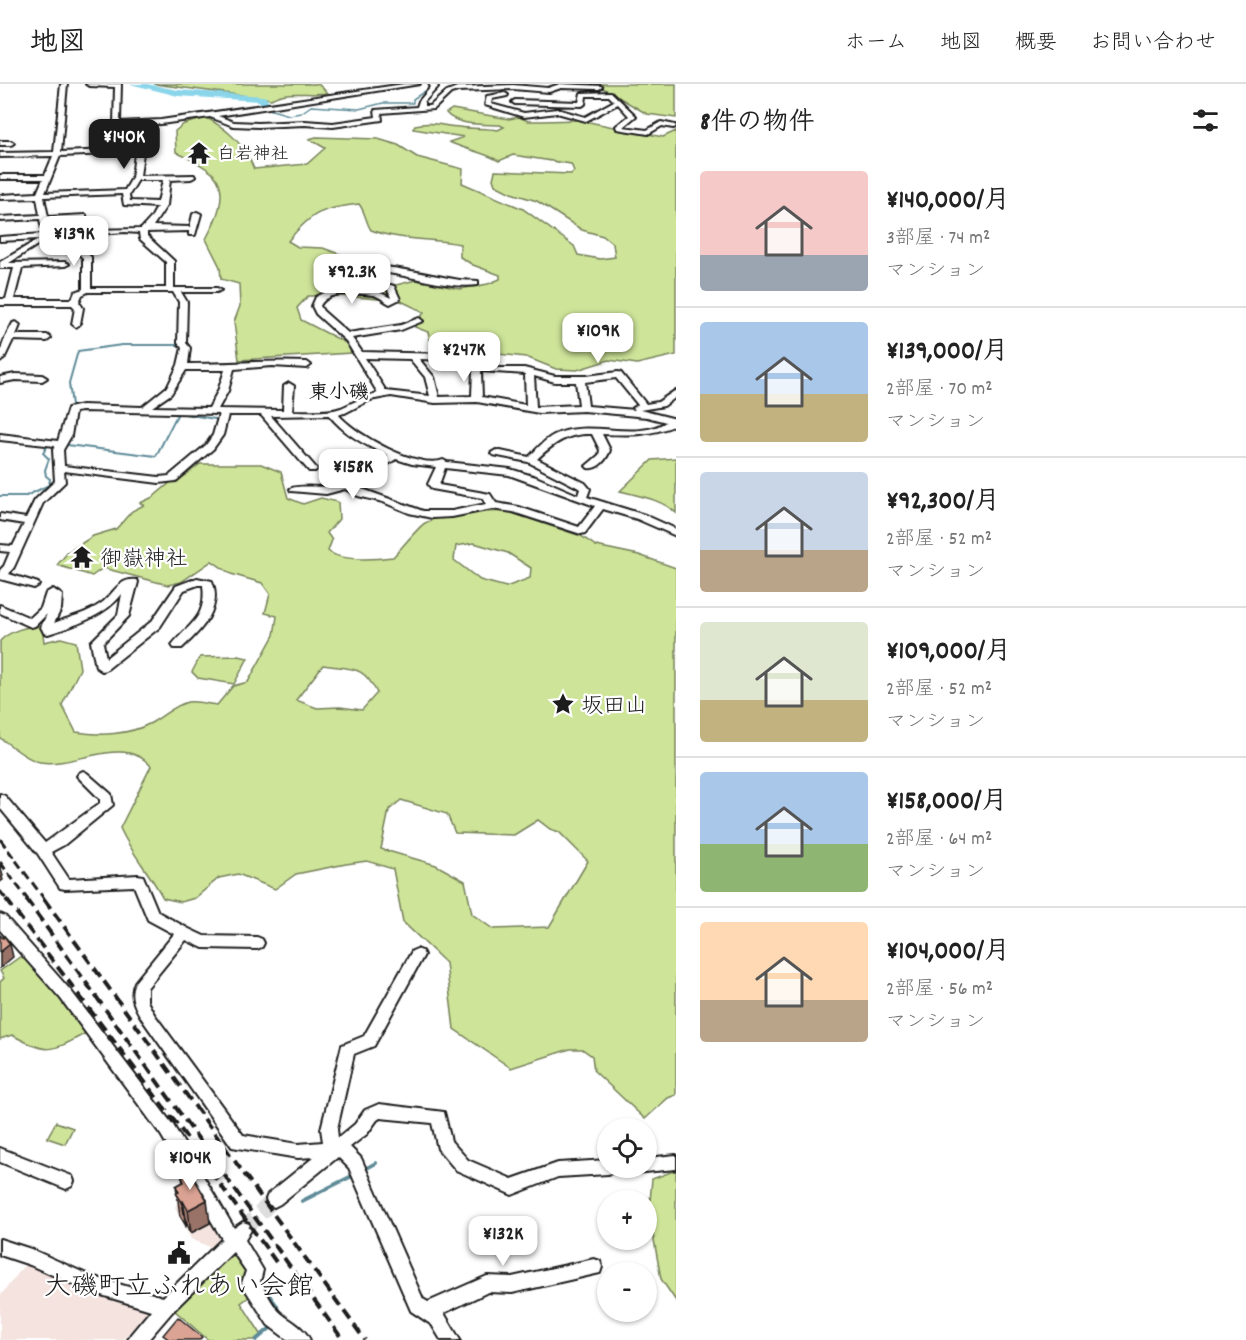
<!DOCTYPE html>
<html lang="ja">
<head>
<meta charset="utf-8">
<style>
	body { margin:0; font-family:Dekko,"Klee One",sans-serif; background:#f2f2f2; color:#222; height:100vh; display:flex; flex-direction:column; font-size:22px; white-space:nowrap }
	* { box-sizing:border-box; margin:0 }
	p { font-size:20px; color:#767676 }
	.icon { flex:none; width:33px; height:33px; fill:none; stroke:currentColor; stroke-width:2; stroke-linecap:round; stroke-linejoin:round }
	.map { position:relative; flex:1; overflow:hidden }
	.details { display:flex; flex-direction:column; background:#fff; width:570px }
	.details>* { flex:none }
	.buttons { position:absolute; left:597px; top:1034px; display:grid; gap:12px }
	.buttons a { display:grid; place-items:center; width:60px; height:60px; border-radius:50%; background:#fff; box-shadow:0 2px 4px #0004; font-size:30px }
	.price { position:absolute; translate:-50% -51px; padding:0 14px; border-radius:12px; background:#fff; color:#222; font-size:20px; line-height:39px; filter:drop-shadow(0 2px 3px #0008) }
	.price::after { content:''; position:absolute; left:50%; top:36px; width:18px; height:14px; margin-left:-9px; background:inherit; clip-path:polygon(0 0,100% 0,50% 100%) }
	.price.current { background:#1c1c1c; color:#fff }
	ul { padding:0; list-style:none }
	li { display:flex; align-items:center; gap:18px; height:150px; padding:0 24px }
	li+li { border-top:2px solid #e0e0e0 }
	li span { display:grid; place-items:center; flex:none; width:168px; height:120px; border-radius:6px; color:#555 }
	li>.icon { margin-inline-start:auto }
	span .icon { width:72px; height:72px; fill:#fffc; stroke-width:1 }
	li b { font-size:26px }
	h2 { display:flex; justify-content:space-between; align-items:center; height:72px; padding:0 24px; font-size:26px }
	header { display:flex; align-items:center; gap:36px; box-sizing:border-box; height:84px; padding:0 30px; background:#fff; border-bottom:2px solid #e0e0e0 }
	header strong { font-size:28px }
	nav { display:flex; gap:33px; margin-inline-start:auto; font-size:21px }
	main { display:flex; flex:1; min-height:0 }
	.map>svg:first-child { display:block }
	.built { fill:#f4e3df }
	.green { fill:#cee499; stroke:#75805a; stroke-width:1.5; fill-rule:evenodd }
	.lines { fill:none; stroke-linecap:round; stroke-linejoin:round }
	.stream-far2 { stroke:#5e8b98; stroke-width:1.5 }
	.stream-far1 { stroke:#5e8b98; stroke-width:2 }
	.stream { stroke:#5e8b98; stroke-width:4 }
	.river { fill:#8ad5ea; fill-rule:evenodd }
	.minor-tunnel { stroke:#ddd; stroke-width:16; stroke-dasharray:16 8; stroke-linecap:butt }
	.minor-casing { stroke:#1c1c1c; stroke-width:4 }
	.minor { fill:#fff; fill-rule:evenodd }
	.rail-far1 { stroke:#1c1c1c; stroke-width:3; stroke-dasharray:9 4.5; stroke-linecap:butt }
	.rail { stroke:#1c1c1c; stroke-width:4; stroke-dasharray:11 6; stroke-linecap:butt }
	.wall { fill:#bc8c7e; stroke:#1c1c1c; stroke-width:1.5 }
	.shaded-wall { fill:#997267; stroke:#1c1c1c; stroke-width:1.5 }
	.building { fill:#dba393; stroke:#1c1c1c; stroke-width:1.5 }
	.labels { text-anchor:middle; stroke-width:4.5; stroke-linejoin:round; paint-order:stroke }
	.far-poi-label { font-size:18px; fill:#1c1c1c; stroke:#fff; text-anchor:start }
	.far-neighbourhood-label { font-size:20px; font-weight:bold; fill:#1c1c1c; stroke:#fff }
	.poi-label { font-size:22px; fill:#1c1c1c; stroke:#fff; text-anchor:start }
	.near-poi-label { font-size:27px; fill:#1c1c1c; stroke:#fff }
</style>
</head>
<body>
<header>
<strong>地図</strong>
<nav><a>ホーム</a><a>地図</a><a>概要</a><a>お問い合わせ</a></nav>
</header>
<main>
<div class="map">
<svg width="676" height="1256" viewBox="0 0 676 1256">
	<rect width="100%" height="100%" fill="#fff"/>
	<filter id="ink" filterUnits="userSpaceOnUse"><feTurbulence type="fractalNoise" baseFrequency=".0167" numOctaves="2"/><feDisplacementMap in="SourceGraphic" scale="12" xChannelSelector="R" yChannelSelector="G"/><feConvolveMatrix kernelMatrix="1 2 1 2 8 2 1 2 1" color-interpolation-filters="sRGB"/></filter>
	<g filter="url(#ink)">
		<path class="built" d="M190,1099L227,1149L212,1164L191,1155L175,1123Z
			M31,1173L154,1220L123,1256H0V1212Z"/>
		<path class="green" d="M154,0H318L328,9C308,12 290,5 271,15Z
			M596,0H676V34L647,30Z
			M452,25L509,35L519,33L528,37H543L579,36L663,53L676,47V271L637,280L609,276L577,286L556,285L526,273L432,263L428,248L415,243L424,228L401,217L342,212H308L297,224L301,236L348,260L351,269L239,276L234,238L240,222L239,200L221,195L220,183L206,155C215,138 230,109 214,91C205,81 187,74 176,68L175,47L184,40L207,34C229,46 245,61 254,85L307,80L325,64L309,55L316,53L378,55L398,61L417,73L463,85L462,99L523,125L574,162L578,171L600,175L615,173L613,160L603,152L582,146L537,117L511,109L495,101L493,95L495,87L571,90L574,87L571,80L513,71L499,77C484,68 466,66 449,58L464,53L413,45L415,41C431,37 443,42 459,43C472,45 485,44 498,46L504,43L500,41C484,40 457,42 446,29ZM359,120C366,129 365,137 371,146C400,157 430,154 460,160V173L473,181L500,191V195L488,200L460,205L416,196L396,201L363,200L354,192L352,181L364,179L323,164L298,163L288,157C313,127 321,125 359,120Z
			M676,374V429C661,415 639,412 620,407L652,376Z
			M200,380H261L281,388L288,414L303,420L321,414L338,418L339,435L327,449L332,456L328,467C341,478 377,475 393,473C400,466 419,442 425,439C442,430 489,426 509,428L581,452L596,462L639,471L676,484V1011L668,1014L645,1035L594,987L592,972L582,965H570L511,984L454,945L446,879L403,838L393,785L367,777L346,780L296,790L275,805L238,790L219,794L195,814L181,818L163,814C150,789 131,769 120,744L151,682C122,650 76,684 40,678C26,675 12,662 0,654V557C9,547 29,541 42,542L44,558L61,554L76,558L80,585L62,621L76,648C100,652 129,651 151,639C163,633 174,621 188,618C197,617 208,620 217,621L233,602L248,598L274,551L277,532L265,529L270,510L262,499L231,490L212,477L181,498L168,501L103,484L92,492L57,481L68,468L93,452L116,445L132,427L144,421L140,419L153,413L172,397L177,398ZM474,459L508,469L531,484L530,494L506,503L480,496L454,476L456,462ZM323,581C352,586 363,580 377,609L362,626L340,623L317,624L296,616ZM401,716L447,730L455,749L514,751L538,736L550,745L559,748L588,777L549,843L493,845L472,830L465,797L436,781L381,765L389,726Z
			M238,572L248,574L234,600L198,594L192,588L200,573Z
			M24,870L79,935L86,949C50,969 48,970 12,951L0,955V898L4,894L0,887Z
			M56,1038L73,1044L65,1060L47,1054Z
			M676,1086V1217L661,1195L649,1128L652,1095Z
			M239,1162L257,1207L241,1219L261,1250L256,1256H208L174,1226Z"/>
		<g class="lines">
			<path class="stream-far2" d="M265,24L289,31L301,29L311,22L359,25L383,19H413V15L436,0"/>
			<path class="stream-far1" d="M72,321L69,299L78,267L122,261H180
				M67,361L156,372L178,329L215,335
				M0,412H26L49,401L50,395L46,392L45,386L49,375L43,369L47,363"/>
			<path class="stream" d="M365,1085L376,1079
				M302,1117L356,1090
				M262,1202L277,1222L278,1230
				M256,1256L274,1241"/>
			<path class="river" d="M130,0H147L178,6L263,12L266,13L270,21L265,24L262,23L259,17L178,12Z"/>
			<path class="minor-tunnel" d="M243,1146L274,1115"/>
			<g class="minor-casing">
				<path id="minor" d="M61,0H67L61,68L110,66L109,44L114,39L115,3L89,2L86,0H121L120,38L161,36L404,0H420L218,32L234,38L258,39L305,37L333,39L376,33L375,26L417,23L419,17L431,3L429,0H436L438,3L424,18V22H430L447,7L457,3L513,1L548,4L560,0L601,2L602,3L599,5L561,4L549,8L513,5L458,7L451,9L434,25L381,29L382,36L333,43L305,41L258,43L233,42L210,33L161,40L119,42L115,45L118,66L113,70L60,72L45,109L125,106L132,94L135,69L139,67L143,69L140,92L194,91L195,93L191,95L170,96L167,121L153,142L190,143L193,130L197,128L201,130L195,151H189V147L147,148V152L174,177V204H217L221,206L217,208H181L187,218L186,259L190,264L188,280C228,280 267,276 307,278L311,281L307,284L272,282L234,285L228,307L218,325L283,326L284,302L289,299L294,302L292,327C308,327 327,329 341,324C355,318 364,312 378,309L346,257L316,230L312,222L316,213L330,206L377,207L391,214L388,206C370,198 352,200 334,194L333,185C362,174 423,190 454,195C462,197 470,196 478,197V201C451,205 415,193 388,189C374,187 359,187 345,186L340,188L341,191L377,197L394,202L400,215L390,220C384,217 379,212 373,211C358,209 327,206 320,222L323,227L348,249L401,241L419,234L423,237L401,246L352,254L362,268L447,270L479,282L497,284H524L555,292H586L618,288L621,289L646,320L658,318L676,306V313L664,322L640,326L676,335V341C650,352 631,351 602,350L610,366C607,375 598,386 588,384L586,382L599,371L600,366L592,350C568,349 554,359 537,375L585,399L590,405L587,413L645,431L676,445V452L637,435L603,425L585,449L581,450L513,428L492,425L452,433L432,434L409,429L383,418L358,412L345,405L326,410L291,407L290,405C297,400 324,405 337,401C356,396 372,382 388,371C366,362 344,350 329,331L271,332L317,385L315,387H309L261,331H228L223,351L213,365L176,397L159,399L64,387L65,398L43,419L14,483L9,490L38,499L39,501L34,504L0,495V486L4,482L10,468L0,467V461L13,462L24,440L0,436V430L26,434L35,416L55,397L53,366L55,362L0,356V350L58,357L68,324L82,321L142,323L168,302L178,281L182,264L178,259L179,218L173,208H88L82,211L79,218L83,224L80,240L76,243L72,240L75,224L72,221H0V215H6L14,184H0V178L39,155L0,157V153L43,150L40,135L0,137V133L40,131L37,114L0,115V111L37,109L43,95H0V91H45L53,72L0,73V69L54,68ZM138,96H163L158,118L130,117L129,111ZM122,110L124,121L157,123L151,134L141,145L88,146L86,131L48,133L44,113ZM80,136L81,147L50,148L48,138ZM125,148L139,149L140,155L166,178V204H91V173L88,170L84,151ZM77,152L80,171L83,174V205L75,208L72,215H14L22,184L65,182L69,180L65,178L9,179L50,153ZM365,274L410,275L425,293L430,312L386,307ZM419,275L446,276L473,285L472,312L439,313L434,293ZM186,286H225L218,307L209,324L152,323L171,310ZM481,287L525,290L526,321L482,313ZM534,292L555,298H576L579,321L536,323ZM616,294L638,321L633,324L635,326L588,322L585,298ZM391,312L435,319L477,318L539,329L584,327L647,333L666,338C635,358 589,334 554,351C544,356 537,365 529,373L496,366L491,369L493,371L528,378L577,403L580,405L578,411L536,393L510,385L447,378L443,376C418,386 354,350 338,330L345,329L370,316ZM82,327L219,330L213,351L206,361L169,392L159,393L64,382L63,366L71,352L75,328ZM396,375L412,380L436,383L428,400L432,405L482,414L486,420L452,427H423L354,402ZM445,384L509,391L595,422L579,443L519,423L496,419L490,410L439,401Z
					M611,8L636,32L623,43L647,46L661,38L675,41L676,43L673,44L662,42L648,50L617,45L616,42L629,32L618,20L586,37L557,29L524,33L485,21L487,12L505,9L508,11L507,12L492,15L491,20L524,29L557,25L585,33L614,17L609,12H586L585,20L582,22L515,20L512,18L515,16L579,18L581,9Z
					M0,57H11L14,59L11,61H0Z
					M16,238L20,241L16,251H47L51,254L47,257L13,256L4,275L0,278C0,262 6,252 13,239Z
					M15,290L42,291L47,294L42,297L15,296L0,299V293Z
					M197,494L212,497C223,524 201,547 182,564H174L172,561C190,539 207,534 203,501H198L184,506L160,543L106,586L102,587L96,583L91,558L118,531L122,510C105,532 74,542 48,550L44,549L41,543L47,530L35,542L31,543L0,529V521L30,534L41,524L46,509L53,505L62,511L61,525L54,539C70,533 89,529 103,518C114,509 120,493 137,496L138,498L129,532L103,559L106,574L152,537L176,502Z
					M83,687L87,689L111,710L113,721L64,761L51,768L69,795L138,791L143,792L158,828L189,845L204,852L257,853L262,855L264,859L262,863L257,865L203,864L186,856L147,904V917L154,930L243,1051L298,1060L323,1058L321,1045L342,961L364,952L412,867L417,865L422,867L424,871L374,962L354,970L337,1045L338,1054L355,1040L365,1026L379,1020L444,1028L451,1057L468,1076L512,1095L558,1079L608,1076V1083H646V1074L676,1071V1085L624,1090L618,1088L616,1083L614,1088L608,1090L558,1093L512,1111L456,1086L438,1065L432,1039L380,1034L377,1036L367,1050L350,1063L361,1074L423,1215L428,1218L487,1192L512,1193L594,1175L600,1177L602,1183L600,1189L512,1209L488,1208L444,1229L460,1256H441L432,1241L411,1227L349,1084L338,1073L280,1120L274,1123L268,1120L266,1115L268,1110L314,1073L298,1074L232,1063L144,938C136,925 128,913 135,898L174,850L148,836L134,802L65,805L60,804L38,770L0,724V710L5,712L45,759L100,719V715L77,692L79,689Z
					M0,830L5,832L71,907L173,1041L234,1144L243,1138L249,1140L251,1146L245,1156L263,1186L260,1198C266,1207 273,1223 282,1230C292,1238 304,1243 310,1256H288L268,1241L245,1205L242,1199L246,1187L233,1168L172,1228L148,1256H128L131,1250L151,1226L88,1207L30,1181L0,1171V1155L31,1165L91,1192L163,1213L222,1155L161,1051L61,915L0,846Z
					M0,1064L72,1092L74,1097L72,1102L66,1105L0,1078Z"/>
			</g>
			<use href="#minor" class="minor"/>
			<path class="rail-far1" d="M0,755L45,816
				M0,778L28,816
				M0,807L7,816"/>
			<path class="rail" d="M6,815L179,1043L276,1178
				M26,815L343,1256
				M44,815L365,1256"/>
		</g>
		<path class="wall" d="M181,1090L210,1139L191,1149L187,1140L186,1142L180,1132L176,1102L183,1098Z"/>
		<path class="shaded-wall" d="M0,780L3,792L2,793L3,796L0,798Z
			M10,860L13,873L0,884V868Z
			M207,1116L210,1139L191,1149L188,1126Z
			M183,1117L187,1140L186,1142L182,1118Z"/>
		<path class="building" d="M0,851L3,854L4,852L10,860L0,868Z
			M189,1086L207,1116L188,1126L183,1117L182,1118L176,1109L179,1108L176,1102L184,1098L181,1090Z
			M178,1233L202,1253L199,1256H170L163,1251Z"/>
	</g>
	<defs>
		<g id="temple-bare" transform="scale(1.8)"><path d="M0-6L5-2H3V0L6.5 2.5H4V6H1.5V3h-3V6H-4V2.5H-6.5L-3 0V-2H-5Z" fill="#1c1c1c" stroke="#fff" stroke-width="2.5" paint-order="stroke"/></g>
		<g id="sight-bare" transform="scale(1.8)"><path d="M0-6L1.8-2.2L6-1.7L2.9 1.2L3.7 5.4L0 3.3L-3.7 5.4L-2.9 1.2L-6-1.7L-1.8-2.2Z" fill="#1c1c1c" stroke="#fff" stroke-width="2.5" paint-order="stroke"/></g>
		<g id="civic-bare" transform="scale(1.8)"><path d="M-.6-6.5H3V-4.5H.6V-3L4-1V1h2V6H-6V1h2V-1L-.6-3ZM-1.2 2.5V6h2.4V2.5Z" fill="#1c1c1c" stroke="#fff" stroke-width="2.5" paint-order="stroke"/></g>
	</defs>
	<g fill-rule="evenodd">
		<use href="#temple-bare" x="199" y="69"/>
		<use href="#temple-bare" x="82" y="473"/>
		<use href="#sight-bare" x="563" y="620"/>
		<use href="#civic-bare" x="179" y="1169"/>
	</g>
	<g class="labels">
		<g class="far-poi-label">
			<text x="217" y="75">白岩神社</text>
		</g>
		<g class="far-neighbourhood-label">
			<text x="339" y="314">東小磯</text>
		</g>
		<g class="poi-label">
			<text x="100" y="481">御嶽神社</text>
			<text x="581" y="628">坂田山</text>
		</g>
		<g class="near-poi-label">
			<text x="179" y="1210">大磯町立ふれあい会館</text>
		</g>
	</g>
</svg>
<div class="buttons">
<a><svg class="icon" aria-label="locate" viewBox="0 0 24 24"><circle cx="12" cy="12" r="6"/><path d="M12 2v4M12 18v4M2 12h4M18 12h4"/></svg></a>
<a>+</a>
<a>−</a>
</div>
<b class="price current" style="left:124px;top:86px">¥140K</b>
<b class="price" style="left:74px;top:183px">¥139K</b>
<b class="price" style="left:352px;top:221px">¥92.3K</b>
<b class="price" style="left:598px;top:280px">¥109K</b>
<b class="price" style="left:464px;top:299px">¥247K</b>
<b class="price" style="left:353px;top:416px">¥158K</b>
<b class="price" style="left:190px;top:1107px">¥104K</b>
<b class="price" style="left:503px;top:1183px">¥132K</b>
</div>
<section class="details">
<h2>8件の物件<svg class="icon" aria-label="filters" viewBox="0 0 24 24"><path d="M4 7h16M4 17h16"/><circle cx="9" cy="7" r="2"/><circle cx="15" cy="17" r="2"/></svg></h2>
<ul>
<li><span style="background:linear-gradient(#f6c9c9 70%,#9aa5b1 0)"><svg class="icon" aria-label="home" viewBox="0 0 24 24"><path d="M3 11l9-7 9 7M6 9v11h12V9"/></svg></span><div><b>¥140,000/月</b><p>3部屋 · 74 m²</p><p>マンション</p></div></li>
<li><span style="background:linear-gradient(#a9c7e8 60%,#c2b280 0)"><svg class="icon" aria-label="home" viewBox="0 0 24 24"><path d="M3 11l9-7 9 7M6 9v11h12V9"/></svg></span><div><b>¥139,000/月</b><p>2部屋 · 70 m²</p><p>マンション</p></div></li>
<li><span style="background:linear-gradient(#c9d6e8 65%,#b9a48a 0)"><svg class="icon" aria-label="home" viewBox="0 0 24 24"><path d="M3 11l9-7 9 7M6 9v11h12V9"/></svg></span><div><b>¥92,300/月</b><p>2部屋 · 52 m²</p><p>マンション</p></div></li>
<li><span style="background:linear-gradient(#dfe7d0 65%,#c2b280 0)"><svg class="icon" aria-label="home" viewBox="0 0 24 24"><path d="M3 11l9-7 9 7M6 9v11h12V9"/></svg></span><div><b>¥109,000/月</b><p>2部屋 · 52 m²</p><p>マンション</p></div></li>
<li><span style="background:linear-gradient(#a9c7e8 60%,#8fb573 0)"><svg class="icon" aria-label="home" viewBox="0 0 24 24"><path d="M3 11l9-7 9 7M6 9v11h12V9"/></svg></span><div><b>¥158,000/月</b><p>2部屋 · 64 m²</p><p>マンション</p></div></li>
<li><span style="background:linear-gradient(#ffd9b3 65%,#b9a48a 0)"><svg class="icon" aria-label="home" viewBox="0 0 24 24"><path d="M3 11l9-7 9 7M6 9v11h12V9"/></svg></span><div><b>¥104,000/月</b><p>2部屋 · 56 m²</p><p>マンション</p></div></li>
</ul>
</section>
</main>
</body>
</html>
